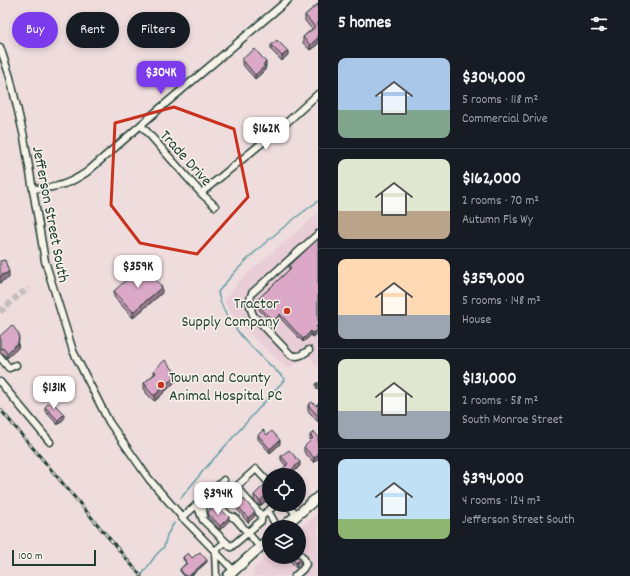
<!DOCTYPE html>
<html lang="en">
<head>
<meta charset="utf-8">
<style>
	body { margin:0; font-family:Dekko,sans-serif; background:#20242c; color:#f1f3f6; height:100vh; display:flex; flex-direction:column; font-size:15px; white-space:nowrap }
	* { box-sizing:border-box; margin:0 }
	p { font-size:13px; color:#9ea1a6 }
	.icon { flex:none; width:22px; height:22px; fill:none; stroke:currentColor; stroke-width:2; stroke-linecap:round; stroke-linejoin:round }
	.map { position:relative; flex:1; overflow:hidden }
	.sheet { display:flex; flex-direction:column; background:#171b24; width:312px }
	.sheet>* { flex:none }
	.banner { position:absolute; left:12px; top:12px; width:246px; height:36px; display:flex; gap:8px }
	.controls { position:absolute; left:262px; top:468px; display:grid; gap:8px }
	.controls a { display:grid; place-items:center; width:44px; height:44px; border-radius:50%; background:#171b24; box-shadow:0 2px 6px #0003; font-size:20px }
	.scale { position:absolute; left:12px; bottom:10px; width:84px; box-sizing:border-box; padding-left:4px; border:2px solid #1f3d34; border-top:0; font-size:11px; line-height:14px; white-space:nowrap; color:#1f3d34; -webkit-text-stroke:3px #f7f3e8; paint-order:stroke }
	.price { position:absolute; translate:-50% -34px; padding:0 9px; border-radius:8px; background:#fff; color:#222; font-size:13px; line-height:26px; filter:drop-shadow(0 1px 2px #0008) }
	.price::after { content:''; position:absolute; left:50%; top:24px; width:12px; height:9px; margin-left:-6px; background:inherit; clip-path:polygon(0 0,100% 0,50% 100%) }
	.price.selected { background:#7c3aed; color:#fff }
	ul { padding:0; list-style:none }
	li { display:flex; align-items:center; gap:12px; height:100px; padding:0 20px }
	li+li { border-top:1px solid #363941 }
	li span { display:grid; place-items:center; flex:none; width:112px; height:80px; border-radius:8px; color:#555 }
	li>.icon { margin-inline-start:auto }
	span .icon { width:48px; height:48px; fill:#fffc; stroke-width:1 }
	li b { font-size:17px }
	h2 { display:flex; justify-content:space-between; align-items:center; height:48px; padding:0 20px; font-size:17px }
	.tag { padding:0 14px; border-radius:18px; background:#171b24; box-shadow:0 2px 6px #0003; font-size:14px; line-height:36px }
	.tag.selected { background:#7c3aed; color:#fff }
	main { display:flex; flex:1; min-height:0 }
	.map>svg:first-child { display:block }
	.built { fill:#e9cdd7 }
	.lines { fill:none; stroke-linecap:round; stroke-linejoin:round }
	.stream { stroke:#649ea7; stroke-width:1.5 }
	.minor-tunnel { stroke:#c5bdbc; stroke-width:6; stroke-dasharray:6 3; stroke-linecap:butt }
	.minor-casing { stroke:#1f3d34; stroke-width:9 }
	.highway-casing { stroke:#1f3d34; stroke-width:12 }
	.minor { stroke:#f7f3e8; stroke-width:6 }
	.highway { stroke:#f7f3e8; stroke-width:9 }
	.rail-casing { stroke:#1f3d34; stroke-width:3 }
	.rail { stroke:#f7f3e8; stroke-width:1.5; stroke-dasharray:4.5; stroke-linecap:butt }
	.wall { fill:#bc91ab; stroke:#1f3d34 }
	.shaded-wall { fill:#99768b; stroke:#1f3d34 }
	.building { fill:#dba9c7; stroke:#1f3d34 }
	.marked { fill:none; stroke:#c8321e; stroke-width:3; stroke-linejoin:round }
	.poi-dot { fill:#c8321e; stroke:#f7f3e8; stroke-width:1.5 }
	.labels { text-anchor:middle; stroke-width:3; stroke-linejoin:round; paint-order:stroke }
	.street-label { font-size:16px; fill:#1f3d34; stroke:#f7f3e8 }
	.poi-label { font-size:16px; fill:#1f3d34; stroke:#f7f3e8; text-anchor:end }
</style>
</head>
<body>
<main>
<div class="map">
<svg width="318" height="576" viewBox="0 0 318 576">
	<rect width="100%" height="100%" fill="#efddde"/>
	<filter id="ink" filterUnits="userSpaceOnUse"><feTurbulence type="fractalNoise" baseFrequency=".025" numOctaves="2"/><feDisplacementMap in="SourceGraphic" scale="8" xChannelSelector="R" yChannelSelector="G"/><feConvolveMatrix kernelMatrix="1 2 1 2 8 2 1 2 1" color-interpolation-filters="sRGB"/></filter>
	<g filter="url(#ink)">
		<path class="built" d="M318,213V367L308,356L288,369L242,327L224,302L240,280Z
			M318,513V576H255L253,574L254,568L269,555V557H299V529Z"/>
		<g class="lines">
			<path class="stream" d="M181,498L203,471L285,379C261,356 224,326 218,292C245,257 282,227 318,201
				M141,576L156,555L164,547L167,535L174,523"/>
			<path class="minor-tunnel" d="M0,312L20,294L29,289"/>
			<g class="minor-casing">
				<path id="minor" d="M0,47L10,77L24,137L45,261L73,351L109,422L149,479L182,517L234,571
					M141,125L201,193L215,206
					M33,189C55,188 68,185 87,172L158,110L288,0
					M201,193L284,125L318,94
					M309,350C303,354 299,358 291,355L253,315C250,307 248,301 252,293L318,234
					M0,357L9,368L16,365
					M0,382L50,442
					M211,491L221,502
					M197,505L203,520L231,547L261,521L262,516L275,505
					M288,505L297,515
					M268,511L277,527
					M204,515C201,507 205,504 210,499H213L228,515L236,519
					M262,516L236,487L256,469L269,483
					M234,517L260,547
					M182,518L224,480
					M215,551L216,576
					M215,551L225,542
					M295,576L303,569L306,564L304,559L299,553"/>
			</g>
			<g class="highway-casing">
				<path id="highway" d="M283,527L318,497
					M228,576L269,539"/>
			</g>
			<use href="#minor" class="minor"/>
			<use href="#highway" class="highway"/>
			<g class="rail-casing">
				<path id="rail" d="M0,409L141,576"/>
			</g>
			<use href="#rail" class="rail"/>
		</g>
		<path class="wall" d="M318,4V44L310,50L303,43V37L312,29L305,21V15Z
			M271,45L288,55L282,61L271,50Z
			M242,59L266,67L265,68V70L255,79L242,64Z
			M318,239V333L313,337L311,335L303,342L280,318L273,325L255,305V302L289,270V266Z
			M114,291L162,293L133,318L114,297Z
			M0,336L19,339L18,348L7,358L4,354L0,353Z
			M154,370L177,380L155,401L153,400L146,393V391L144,389V383L154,374Z
			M318,382V390L316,387V384Z
			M318,403V422L308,411V405L316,406Z
			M45,407L64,419L58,425L45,411Z
			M314,432V463L304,452V447L311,440H310V435Z
			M258,435H267L280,444L270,453L258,439Z
			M281,456L300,466L292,473L293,475H280V471L286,466L281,460Z
			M269,488V503L267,500L260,506L254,501V495Z
			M237,505L255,516L248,523L237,509Z
			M212,510L229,521L220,530L208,517V513Z
			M183,557L192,558L207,562L191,576H184L180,571V569L186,563L183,559Z
			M287,557H299L301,563L296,568Z"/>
		<path class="shaded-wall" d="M318,38V44L310,50V45Z
			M288,51V55L282,61V56Z
			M266,62V67L265,68V70L255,79V75L263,65Z
			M9,272V278L2,281V282L0,283V277L2,275Z
			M162,287V293L133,318V312Z
			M280,314V318L273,325V321Z
			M318,329V333L313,337V333Z
			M311,331V335L303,342V339Z
			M19,334L18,348L7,358V353Z
			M177,374V380L155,401V395Z
			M64,414V419L58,425V420Z
			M280,440V444L270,453V449Z
			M318,455V459L314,463V458Z
			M300,462V466L290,475V471Z
			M267,494V500L260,506V501Z
			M255,512V516L248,523V518Z
			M229,517V521L220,530V526Z
			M301,559V563L296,568V563Z
			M207,560V562L191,576H189Z"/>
		<path class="building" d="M318,4V38L310,45L303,37L315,27L305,15Z
			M277,40L288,51L282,56L271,45Z
			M255,49L266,62L263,65L265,66L255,75L242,59Z
			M318,239V325L316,327L318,329L313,333L311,331L303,339L280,314L273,321L255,302L291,268L289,266Z
			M5,260L9,272L2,275V276L0,277V261Z
			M143,265L162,287L133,312L114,291Z
			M12,325L19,334L18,343L7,353L4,349L0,348V336Z
			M165,360L177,374L155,395H153L146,387L147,386L144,383L156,373L154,370Z
			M318,382V386L316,384Z
			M51,401L64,414L58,420L45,407Z
			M312,402L316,406L318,403V416L308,405Z
			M263,430L267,435L272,431L280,440L270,449L258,435Z
			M314,432L318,436V455L314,458L304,447L313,438L310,435Z
			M289,450L300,462L290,471L293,475H283L280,471L288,464L281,456Z
			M265,484L269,488V497L267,494L260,501L254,495Z
			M244,499L255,512L248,518L237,505Z
			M217,506L229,517L220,526L208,513L210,508L212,510Z
			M200,552L207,560L189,576H185L180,569L187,563L183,557L188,553L192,558Z
			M299,556L301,559L296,563L291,557H299Z"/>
	</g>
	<path class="marked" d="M174,107L234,129L248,197L197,254L140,243L111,205L115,123Z"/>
	<g class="poi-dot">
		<circle cx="287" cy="311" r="4"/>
		<circle cx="161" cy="385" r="4"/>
	</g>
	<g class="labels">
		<g class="street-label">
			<text transform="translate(187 157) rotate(48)" y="6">Trade Drive</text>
			<text transform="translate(52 214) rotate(79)" y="6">Jefferson Street South</text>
		</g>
		<g class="poi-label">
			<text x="279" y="308">Tractor<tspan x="279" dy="18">Supply Company</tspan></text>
			<text x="169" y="382" text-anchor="start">Town and County<tspan x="169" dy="18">Animal Hospital PC</tspan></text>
		</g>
	</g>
</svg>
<div class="controls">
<a><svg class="icon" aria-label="locate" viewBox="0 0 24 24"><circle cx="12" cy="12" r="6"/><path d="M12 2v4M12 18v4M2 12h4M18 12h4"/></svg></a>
<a><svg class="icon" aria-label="layers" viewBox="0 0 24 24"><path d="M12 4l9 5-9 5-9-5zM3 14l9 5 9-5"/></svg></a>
</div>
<div class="scale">100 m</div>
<b class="price selected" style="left:161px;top:95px">$304K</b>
<b class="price" style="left:266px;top:151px">$162K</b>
<b class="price" style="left:138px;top:289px">$359K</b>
<b class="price" style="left:54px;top:410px">$131K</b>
<b class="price" style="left:218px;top:516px">$394K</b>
<div class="banner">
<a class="tag selected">Buy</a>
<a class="tag">Rent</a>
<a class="tag">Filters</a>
</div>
</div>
<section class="sheet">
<h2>5 homes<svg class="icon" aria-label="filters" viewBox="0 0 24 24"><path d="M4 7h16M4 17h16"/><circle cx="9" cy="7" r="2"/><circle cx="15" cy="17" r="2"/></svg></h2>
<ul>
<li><span style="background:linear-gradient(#a9c7e8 65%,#7fa58c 0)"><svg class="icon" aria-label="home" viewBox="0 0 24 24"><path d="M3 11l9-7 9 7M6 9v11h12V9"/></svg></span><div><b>$304,000</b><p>5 rooms · 118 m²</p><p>Commercial Drive</p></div></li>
<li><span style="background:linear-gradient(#dfe7d0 65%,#b9a48a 0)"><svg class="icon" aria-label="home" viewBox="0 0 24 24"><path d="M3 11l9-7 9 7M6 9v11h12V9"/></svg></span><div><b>$162,000</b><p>2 rooms · 70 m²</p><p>Autumn Fls Wy</p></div></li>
<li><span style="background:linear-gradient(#ffd9b3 70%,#9aa5b1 0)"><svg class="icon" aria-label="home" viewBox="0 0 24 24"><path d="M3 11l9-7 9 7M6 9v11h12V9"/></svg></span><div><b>$359,000</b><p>5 rooms · 148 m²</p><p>House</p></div></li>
<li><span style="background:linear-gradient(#dfe7d0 65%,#9aa5b1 0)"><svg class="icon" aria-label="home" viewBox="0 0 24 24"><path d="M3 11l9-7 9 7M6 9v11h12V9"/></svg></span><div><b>$131,000</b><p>2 rooms · 58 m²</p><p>South Monroe Street</p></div></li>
<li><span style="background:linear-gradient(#bfe0f5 75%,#8fb573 0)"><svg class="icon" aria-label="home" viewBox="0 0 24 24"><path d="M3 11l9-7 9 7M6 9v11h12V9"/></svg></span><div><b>$394,000</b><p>4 rooms · 124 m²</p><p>Jefferson Street South</p></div></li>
</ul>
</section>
</main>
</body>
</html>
